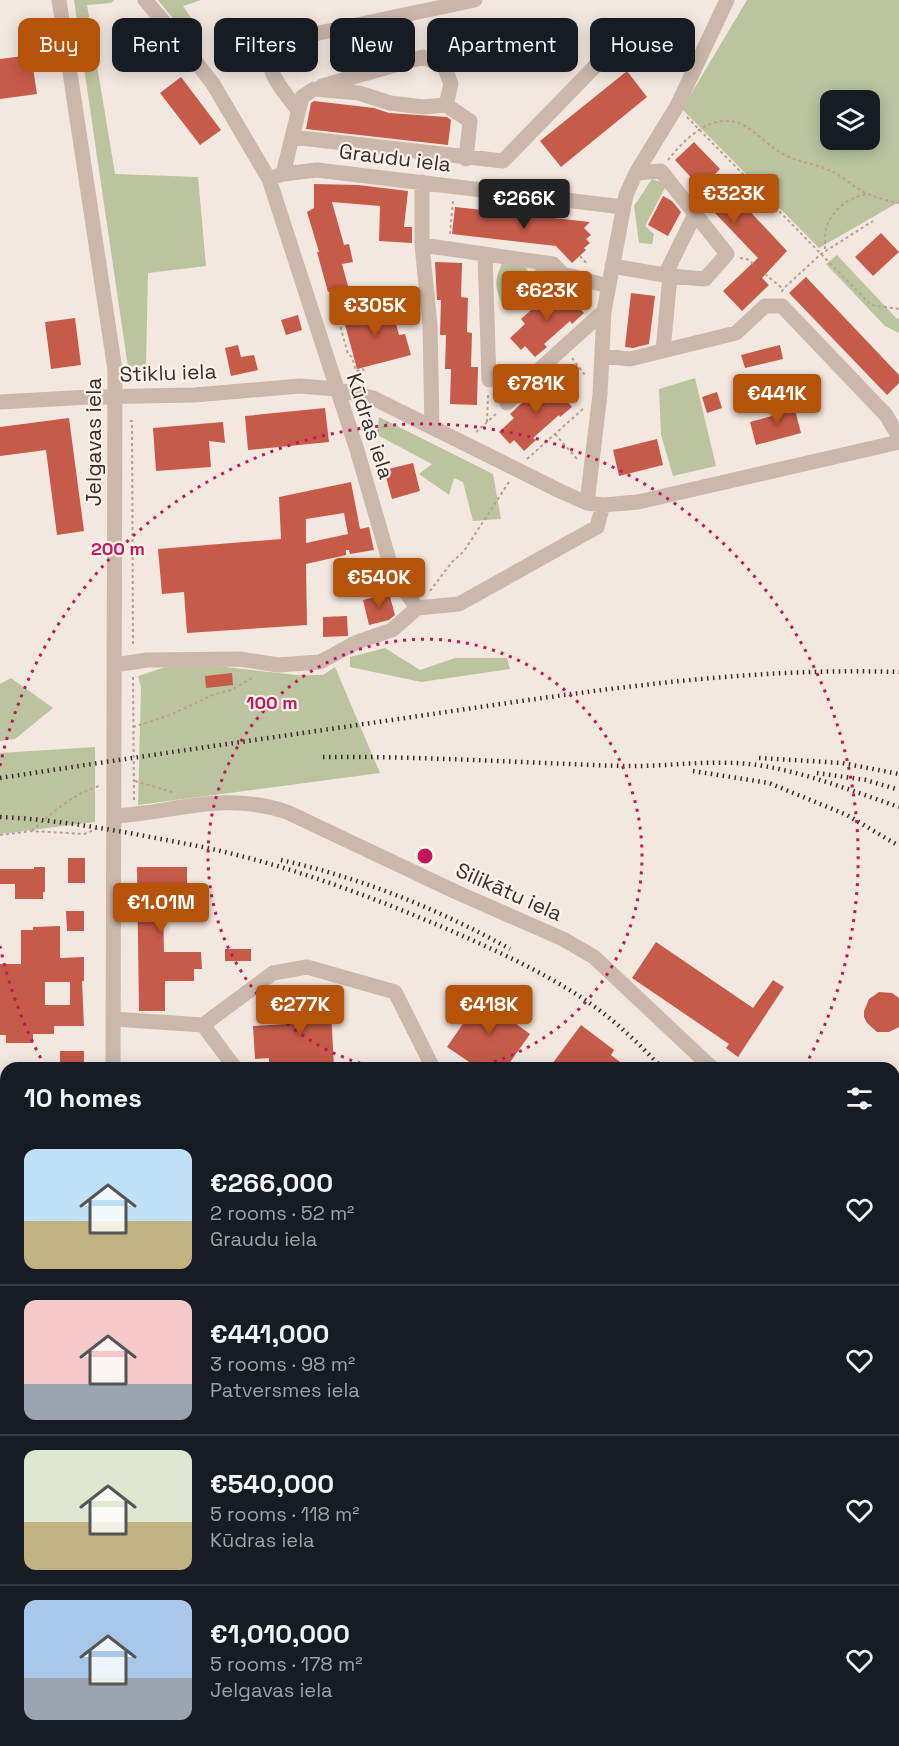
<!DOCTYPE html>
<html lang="en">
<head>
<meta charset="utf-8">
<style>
	body { margin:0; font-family:"Space Grotesk",sans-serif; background:#20242c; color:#f1f3f6; height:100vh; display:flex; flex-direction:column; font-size:22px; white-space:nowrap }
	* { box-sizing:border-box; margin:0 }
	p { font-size:20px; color:#9ea1a6 }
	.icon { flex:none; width:33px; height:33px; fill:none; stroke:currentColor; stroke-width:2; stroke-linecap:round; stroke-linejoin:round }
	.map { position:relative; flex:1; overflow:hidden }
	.side { position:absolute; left:0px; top:1062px; width:900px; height:684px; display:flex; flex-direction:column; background:#171b24; border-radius:18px 18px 0 0; box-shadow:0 3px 15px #0003 }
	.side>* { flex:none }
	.banner { position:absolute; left:18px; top:18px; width:864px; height:54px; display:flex; gap:12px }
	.fabs { position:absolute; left:820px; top:90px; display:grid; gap:12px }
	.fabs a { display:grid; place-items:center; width:60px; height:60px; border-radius:12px; background:#171b24; box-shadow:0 3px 15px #0003; font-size:30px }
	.price { position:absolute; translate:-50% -51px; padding:0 14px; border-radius:6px; background:#b45309; color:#fff; font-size:20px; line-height:39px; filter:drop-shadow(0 2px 3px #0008) }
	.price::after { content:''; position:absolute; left:50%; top:36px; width:18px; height:14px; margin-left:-9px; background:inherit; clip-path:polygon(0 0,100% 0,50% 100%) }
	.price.active { background:#222; color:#fff }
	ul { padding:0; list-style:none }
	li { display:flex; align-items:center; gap:18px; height:150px; padding:0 24px }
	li+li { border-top:2px solid #363941 }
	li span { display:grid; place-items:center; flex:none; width:168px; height:120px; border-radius:12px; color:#555 }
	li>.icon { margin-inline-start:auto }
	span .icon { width:72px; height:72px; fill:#fffc; stroke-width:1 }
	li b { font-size:26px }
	h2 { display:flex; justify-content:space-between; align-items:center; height:72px; padding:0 24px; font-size:26px }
	.tag { padding:0 21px; border-radius:12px; background:#171b24; box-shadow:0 3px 15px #0003; font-size:21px; line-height:54px }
	.tag.active { background:#b45309; color:#fff }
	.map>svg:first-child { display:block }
	.green { fill:#bbc39f; fill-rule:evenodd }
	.building { fill:#c75b4a; fill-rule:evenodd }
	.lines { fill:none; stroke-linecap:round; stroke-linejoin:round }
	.path { stroke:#b8a095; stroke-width:2; stroke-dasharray:3 3; stroke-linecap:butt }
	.minor { stroke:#ccb7ab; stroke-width:15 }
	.rail { stroke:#3a2d2a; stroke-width:4.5; stroke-dasharray:1.5 4.5; stroke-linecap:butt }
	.ring { fill:none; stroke:#c2185b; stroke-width:3; stroke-dasharray:3 6 }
	.labels { text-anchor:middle; stroke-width:4.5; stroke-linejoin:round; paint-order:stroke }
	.street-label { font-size:21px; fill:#3a2d2a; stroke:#fbf2ec }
	.centre { fill:#c2185b; stroke:#fbf2ec; stroke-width:3 }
	.ring-label { font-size:18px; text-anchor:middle; font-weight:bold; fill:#c2185b; stroke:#fbf2ec; stroke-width:4.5; stroke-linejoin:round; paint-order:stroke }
</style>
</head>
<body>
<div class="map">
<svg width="899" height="1746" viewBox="0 0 899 1746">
	<rect width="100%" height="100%" fill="#f3e8df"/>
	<path class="green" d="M74,0H114L111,3L87,5L115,174L198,177L206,266L148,273L146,365L128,367Z
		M158,0H201L183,6L198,28L187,36Z
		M747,0H899V202L819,248L682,109ZM831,100H870V140H831Z
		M652,179L667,184L645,226L654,234L652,244L639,243L634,206Z
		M837,255L897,319L899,318V333L885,326L826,264Z
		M502,264L525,266L529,274L515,288L520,294L505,310C496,290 492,284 502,264Z
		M695,378L716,466L673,476L661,435L659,389Z
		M379,417L493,474L501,519L473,521L463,482L454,478L449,495L419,474L432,464L377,435Z
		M385,648L420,670L455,658H507L510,669L421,682L350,667V657Z
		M181,662L296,675H323L335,667L380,773L138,805L141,687L138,676Z
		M11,678L53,708L15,739L0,741V684Z
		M95,747V822L0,834V753Z"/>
	<path class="building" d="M31,55L37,94L0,99V59Z
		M627,71L647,97L561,167L540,141Z
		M181,77L221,130L200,145L160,93Z
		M314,101L374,108L389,113L447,117L451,120L448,145L306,129L311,103Z
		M694,142L720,169L715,174L787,251L762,278L769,285L742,311L723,291L758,258L693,190L698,185L675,160Z
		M314,184L358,185L408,191L404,227H412V243L379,241L380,206L332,202L344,245L349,244L353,262L342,264L348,286L328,292L317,252H319L307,212L314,208Z
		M663,196L672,201L681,212L668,236L648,225Z
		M455,207L590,222L584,228L591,235L586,239L590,243L584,248L586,250L572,263L556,246L452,234Z
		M881,233L899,252L873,276L855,257Z
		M435,262L462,263L461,297L468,298L467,332L472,333L471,367H478L477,405L450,404L451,369H445L446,335H440L441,300H437Z
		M806,277L899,375V383L887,395L789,293Z
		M568,287L578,299L574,302L584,313L572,324L570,321L544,344L547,347L535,357L525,346L521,350L510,338L525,324L521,319L548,295L553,301Z
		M631,293L655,296L649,344L633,348L625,347Z
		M391,305L399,335L405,334L411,355L357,369L343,317Z
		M298,315L302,330L286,335L281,320Z
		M75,318L81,365L51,369L45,322Z
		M238,345L241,357L254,355L258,370L231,376L225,348Z
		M780,345L783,359L745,368L741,355Z
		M557,380L568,392L563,396L572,407L560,417L559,415L533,438L536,440L524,451L514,440L510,444L499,432L514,418L510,414L537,389L541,395Z
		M717,392L722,408L707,413L702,397Z
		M793,402L801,433L756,445L750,422L779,414L777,406Z
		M325,408L329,442L248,450L245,416Z
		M69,418L84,531L57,535L46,450L0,456V427Z
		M223,422L225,443L209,441L211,467L156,471L153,428Z
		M657,439L663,465L619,476L613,450Z
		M413,463L420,491L392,499L384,470Z
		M351,482L360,529L369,527L374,550L350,554L349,550H346V555L306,564L307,625L187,633L184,592L162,594L158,549L281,539L279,497ZM344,513L348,534L306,543V519Z
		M389,593L395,615L389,620L369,625L363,600Z
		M347,616L348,636L323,637V617Z
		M232,673L233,685L206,688L205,676Z
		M68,858H85V883H68Z
		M34,867H45V892H43V899H15V884H0V869H34Z
		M137,867H187V895H201V908H163L164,952H201L202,969H194V981H165V1011H139Z
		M66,911H84V931H67Z
		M60,926V958L84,957V981H82L84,1026H54V1034H33V1043H6V1035H0V964H21V930H33V927ZM45,982H70V1005H45Z
		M656,942L753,1008L773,980L784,987L738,1057L726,1048L729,1044L632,978Z
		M225,949H251V961H225Z
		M330,989L334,1068H269V1058L255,1059L253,1026L302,1023L300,990Z
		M879,992L892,993L899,998V1027L889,1032H877L867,1023L864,1017V1011L869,999Z
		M484,993L508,1010L504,1015L530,1034L506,1068H478L447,1047Z
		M581,1025L614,1050L611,1055L628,1068H549Z
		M60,1051H84V1068H67V1065H60Z"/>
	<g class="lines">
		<path class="path" d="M687,117L871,305L899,309
			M668,160C685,138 715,109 745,126C759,134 770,148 785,155C799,162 815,164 829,170C843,176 854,188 868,194C878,198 889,201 899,203
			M450,234L453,201
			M825,249C825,240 824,229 829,221C837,206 852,196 868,194
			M580,256L588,265
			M740,258L747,259L756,266
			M765,274L783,289
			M782,292L783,289L821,254L873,221
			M334,304L348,354L352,357L356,371L363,369L365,374
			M572,358L585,375
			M130,421H132L133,647
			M487,422L488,395
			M476,432L496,414
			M555,434L577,459
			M368,440L388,422
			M527,459L583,409
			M430,591L452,562L464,551L509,482
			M133,677L134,800
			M133,727L170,715L215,694L231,690L254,677
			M135,781L175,793
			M32,831C51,813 73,794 99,786
			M0,835L32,831L84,834L99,828
			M0,1513L6,1516
			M0,1721H6"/>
		<path class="minor" d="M59,0L115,370L113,1068
			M145,0L176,36L213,84L269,179L357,450L393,574L417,608L459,604L597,527L603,505
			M322,86L423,57L444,66L451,84L446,105
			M298,110C283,90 251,59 286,40L475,0
			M292,137L503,161L607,54
			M283,174L302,97L314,89L359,93L390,103L423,107L446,105L470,121L466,159
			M269,179L283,174L317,170L623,207
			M422,182V245L430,325L432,427
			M422,245L553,264L563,274L608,286
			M485,254L489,380
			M612,266L670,276L705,279L727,254L661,171L636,173
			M665,275L695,214
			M522,292L553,264
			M663,351L670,276
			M602,356L630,359L736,333L765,306H782L886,415L896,432L899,441
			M0,402L89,397L194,395L300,386L336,389L373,398L562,492L587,503L603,505L638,502L899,442
			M507,403L541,368L604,311
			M587,503L600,394L604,311L626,195L636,173L677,106L727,0
			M115,665L147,660L240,659L278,665L320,662L357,642L392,630L417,608
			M115,816C177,812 224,791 287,812L456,892L563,939L594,957L712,1068
			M114,1019L203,1025L273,973L307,967L395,992L433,1068
			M203,1025L235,1068
			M0,1178H6
			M894,1179L899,1183
			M894,1238L899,1243
			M894,1353L899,1334
			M894,1496H899
			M0,1536L6,1535
			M894,1578H899
			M894,1714L899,1715
			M504,1740V1746
			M600,1740V1746
			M654,1740V1746
			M111,1746V1740"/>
		<path class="rail" d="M323,757C423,756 523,763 623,766C670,767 717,758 764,766C810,774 855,792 899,807
			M759,758L842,763L899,774
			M693,771L769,783L847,815L899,846
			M817,773L866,780L899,790
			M0,778C149,755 297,734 446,712C596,690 747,667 899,672
			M0,817C46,819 90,826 135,834C169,841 203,846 237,855C309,873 379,900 447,929C495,950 544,972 588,1002C616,1021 639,1044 662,1068
			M281,860C362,878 438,909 510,949"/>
	</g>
	<g class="ring">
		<path d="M378 1068A217 217 0 1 1 472 1068"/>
		<path d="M45 1066A434 434 0 0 1 0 946M0 766A434 434 0 1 1 805 1066"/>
	</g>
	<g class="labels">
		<g class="street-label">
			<text transform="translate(395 158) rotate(7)" y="7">Graudu iela</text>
			<text transform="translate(168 373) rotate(-2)" y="7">Stiklu iela</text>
			<text transform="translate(370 426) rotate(72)" y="7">Kūdras iela</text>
			<text transform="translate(94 442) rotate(-90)" y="7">Jelgavas iela</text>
			<text transform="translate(509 892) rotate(24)" y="7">Silikātu iela</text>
		</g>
	</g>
	<circle cx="425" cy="856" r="9" class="centre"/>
	<g class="ring-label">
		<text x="118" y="555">200 m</text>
		<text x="272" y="709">100 m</text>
	</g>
</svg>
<div class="fabs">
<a><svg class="icon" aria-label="layers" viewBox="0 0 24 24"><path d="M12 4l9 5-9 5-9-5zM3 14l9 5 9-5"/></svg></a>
</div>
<b class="price" style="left:734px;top:225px">€323K</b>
<b class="price active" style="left:524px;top:230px">€266K</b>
<b class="price" style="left:547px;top:322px">€623K</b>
<b class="price" style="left:375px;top:337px">€305K</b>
<b class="price" style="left:536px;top:415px">€781K</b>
<b class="price" style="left:777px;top:425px">€441K</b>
<b class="price" style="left:379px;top:609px">€540K</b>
<b class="price" style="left:161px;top:934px">€1.01M</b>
<b class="price" style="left:300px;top:1036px">€277K</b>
<b class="price" style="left:489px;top:1036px">€418K</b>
<div class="banner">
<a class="tag active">Buy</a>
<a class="tag">Rent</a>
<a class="tag">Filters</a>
<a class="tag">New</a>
<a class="tag">Apartment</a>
<a class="tag">House</a>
</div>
<section class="side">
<h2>10 homes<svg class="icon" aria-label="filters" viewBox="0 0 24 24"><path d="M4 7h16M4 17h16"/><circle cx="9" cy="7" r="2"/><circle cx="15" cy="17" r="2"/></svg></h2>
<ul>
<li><span style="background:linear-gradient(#bfe0f5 60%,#c2b280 0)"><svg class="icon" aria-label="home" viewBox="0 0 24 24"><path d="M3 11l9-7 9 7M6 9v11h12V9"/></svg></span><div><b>€266,000</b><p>2 rooms · 52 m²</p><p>Graudu iela</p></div><svg class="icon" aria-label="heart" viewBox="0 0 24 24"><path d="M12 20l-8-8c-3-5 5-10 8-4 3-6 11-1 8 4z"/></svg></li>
<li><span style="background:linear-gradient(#f6c9c9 70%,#9aa5b1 0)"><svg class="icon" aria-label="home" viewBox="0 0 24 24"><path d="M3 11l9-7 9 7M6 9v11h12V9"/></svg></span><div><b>€441,000</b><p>3 rooms · 98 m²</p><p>Patversmes iela</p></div><svg class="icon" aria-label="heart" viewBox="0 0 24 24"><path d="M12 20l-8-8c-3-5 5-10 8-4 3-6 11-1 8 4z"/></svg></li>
<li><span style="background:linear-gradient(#dfe7d0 60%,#c2b280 0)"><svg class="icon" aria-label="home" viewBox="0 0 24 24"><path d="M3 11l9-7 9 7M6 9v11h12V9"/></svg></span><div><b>€540,000</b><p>5 rooms · 118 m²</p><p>Kūdras iela</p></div><svg class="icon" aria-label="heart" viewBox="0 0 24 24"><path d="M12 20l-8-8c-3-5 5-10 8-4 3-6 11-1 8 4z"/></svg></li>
<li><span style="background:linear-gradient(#a9c7e8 65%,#9aa5b1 0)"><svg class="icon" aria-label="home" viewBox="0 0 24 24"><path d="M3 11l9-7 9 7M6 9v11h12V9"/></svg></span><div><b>€1,010,000</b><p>5 rooms · 178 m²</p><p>Jelgavas iela</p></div><svg class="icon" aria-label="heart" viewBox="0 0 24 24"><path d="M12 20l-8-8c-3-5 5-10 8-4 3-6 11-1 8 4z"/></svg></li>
</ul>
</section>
</div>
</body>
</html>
